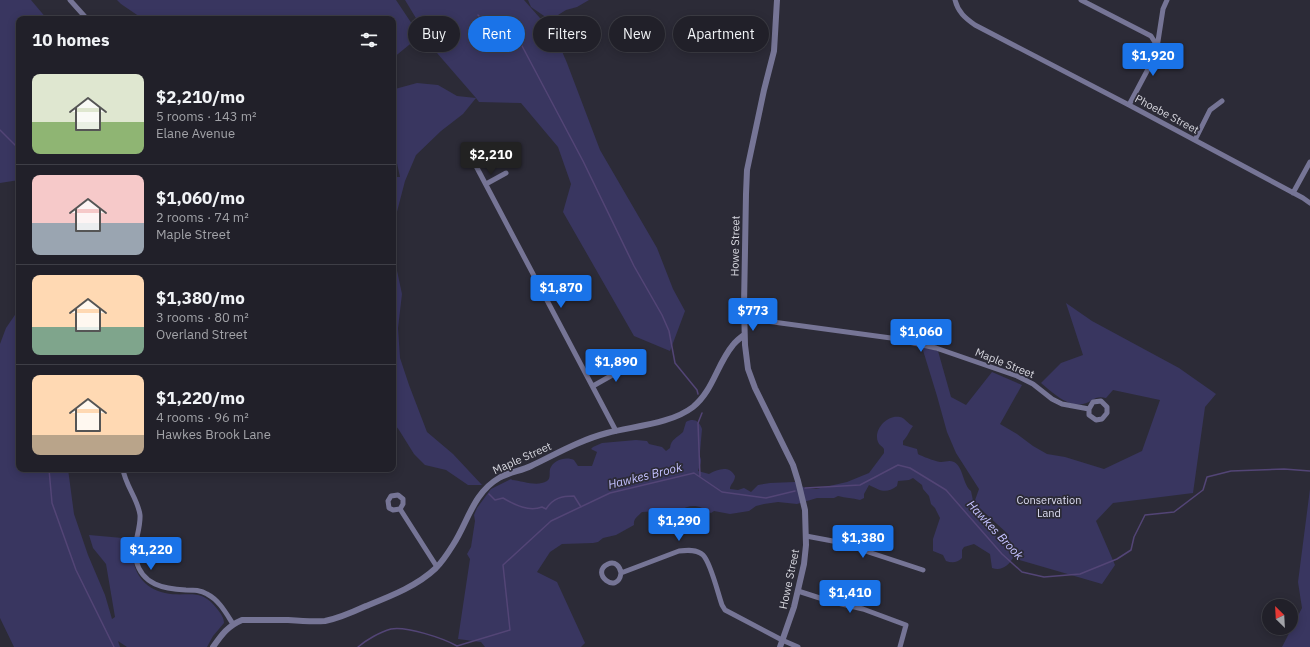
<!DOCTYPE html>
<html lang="en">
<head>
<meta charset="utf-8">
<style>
	body { margin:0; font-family:"IBM Plex Sans",sans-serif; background:#2d2d35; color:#f1f3f6; height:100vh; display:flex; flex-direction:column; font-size:15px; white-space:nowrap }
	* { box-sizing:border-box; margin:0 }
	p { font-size:13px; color:#a2a3a8 }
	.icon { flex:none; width:22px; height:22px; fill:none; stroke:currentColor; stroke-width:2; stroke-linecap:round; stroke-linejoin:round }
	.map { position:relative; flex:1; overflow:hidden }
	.panel { position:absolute; left:16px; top:16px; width:380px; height:456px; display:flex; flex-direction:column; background:#212029; border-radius:8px; box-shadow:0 2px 10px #0003,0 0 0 1px #3e3e46 }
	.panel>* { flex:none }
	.hud { position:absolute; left:408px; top:16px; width:380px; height:36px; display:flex; gap:8px }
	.needle { width:26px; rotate:336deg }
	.buttons { position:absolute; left:1262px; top:599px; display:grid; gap:8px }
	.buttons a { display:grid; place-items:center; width:36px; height:36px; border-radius:50%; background:#212029; box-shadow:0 2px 10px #0003,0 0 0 1px #3e3e46; font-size:20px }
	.price { position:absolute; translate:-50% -34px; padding:0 9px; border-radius:4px; background:#1a73e8; color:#fff; font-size:13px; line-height:26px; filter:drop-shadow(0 1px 2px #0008) }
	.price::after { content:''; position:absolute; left:50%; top:24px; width:12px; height:9px; margin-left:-6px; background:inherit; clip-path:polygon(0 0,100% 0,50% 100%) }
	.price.selected { background:#222; color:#fff }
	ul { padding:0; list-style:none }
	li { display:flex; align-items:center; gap:12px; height:100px; padding:0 16px }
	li+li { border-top:1px solid #3e3e46 }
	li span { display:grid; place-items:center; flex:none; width:112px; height:80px; border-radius:8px; color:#555 }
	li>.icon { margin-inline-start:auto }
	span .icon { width:48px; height:48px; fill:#fffc; stroke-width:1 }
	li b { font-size:17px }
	h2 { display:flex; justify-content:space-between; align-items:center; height:48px; padding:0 16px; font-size:17px }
	.tag { padding:0 14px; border-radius:18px; background:#212029; box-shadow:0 2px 10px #0003,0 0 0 1px #3e3e46; font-size:14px; line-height:36px }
	.tag.selected { background:#1a73e8; color:#fff }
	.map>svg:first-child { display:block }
	.green { fill:#393660 }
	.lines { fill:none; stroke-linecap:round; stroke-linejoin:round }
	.stream { stroke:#534576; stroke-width:1.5 }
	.minor { stroke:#767596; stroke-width:5 }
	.tertiary { stroke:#767596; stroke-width:6 }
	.labels { text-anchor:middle; stroke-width:3.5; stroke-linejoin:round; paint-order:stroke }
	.street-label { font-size:11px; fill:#d8d8e0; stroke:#2c2b37 }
	.park-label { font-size:11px; fill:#dedef3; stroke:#2c2b37 }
	.water-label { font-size:12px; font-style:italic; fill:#c4c1ff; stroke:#2c2b37 }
</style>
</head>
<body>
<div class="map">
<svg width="1310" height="647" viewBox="0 0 1310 647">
	<rect width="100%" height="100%" fill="#2c2b37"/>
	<path class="green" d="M0,0H31L47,19H19V180L0,183Z
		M117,0H396L420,36L393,58V19H143L121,4Z
		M405,0H524L555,35L567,63L600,150L657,248L673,289L685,311L670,351L634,336L563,212L571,184L558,147L521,103L479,102L476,98L463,114L441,131L416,155L405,181L393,227V177H400L393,145V94L395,89L417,83L438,85L457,96L476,98L437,53Z
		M528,0H589L577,7L566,10L550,20L531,7Z
		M393,252L402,294L398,328L400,358L409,385L427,432L453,454L482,485H468L446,470L425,465L414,454L399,430L393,422Z
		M1066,303L1092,321L1179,368L1216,394L1205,407L1193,493L1113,503L1096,521L1115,565L1102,584L1013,558C1008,566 1002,571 992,568L990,554L974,544L964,547L962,550V558C957,563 952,563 946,561L943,555L933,551V539L940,518L935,508L931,504L929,496L923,489L922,485L913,478L909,480L898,481L897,486C886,494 881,491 869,485L864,494V498L860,500C852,498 846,498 838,496L834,498H817L797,504L778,502L764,504L756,506L749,511L730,514L714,511L711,513C707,512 706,510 702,508C692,503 682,508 674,514L659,511L642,512C638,516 633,519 634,525L616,535L603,538L598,542L593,543L562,544L550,552L537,572L557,582L585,643L581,647H485L481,642L458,639L470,559L467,554L471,547L475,521L474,515L477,508L491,489L511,479L512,480C523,481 537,487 547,481C551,478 549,474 550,469C553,460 566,456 574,460L578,466H592L597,452L591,449L593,447L602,443L636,440L647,441L649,444L662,447L666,451L670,448C671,439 677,438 683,432L686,422C693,418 699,420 702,429L700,452L699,455C703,461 700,464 698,471L709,474C718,469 729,465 735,476C735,482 730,484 730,489L738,490L744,488L751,492L758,485L770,483L795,482L805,488L816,489L847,482L869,473L884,453V449C882,446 879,445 878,442C873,430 887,414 900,417C905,418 908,424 913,426C909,431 908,436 903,441V445L917,449L918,454C921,456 937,462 941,462C946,462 949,460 954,462C963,466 963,485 971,491L975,510L977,513L986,519L990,528L994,530L999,542L1006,543L1009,535L974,503L979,489L956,453L947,432L937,396L922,347L938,351L951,397L966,405L992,372L1022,385L1000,424L1017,434L1033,446L1047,454L1065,457L1104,469L1142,451L1160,400L1113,390L1106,398C1094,395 1093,402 1083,404C1068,408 1051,391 1041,383L1061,363L1083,355Z
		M19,311V469H68L74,514L88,555L105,595L112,619L115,617L106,564L93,548L89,535L134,539C128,563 139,588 165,593C188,598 200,586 218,610C221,614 224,618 224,623L213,636L207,647H127L118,641L120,647H14L0,618V344L6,328L17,312Z
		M1310,489V647H1282L1302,608L1298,582Z"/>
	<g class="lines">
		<path class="stream" d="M478,15L501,40L521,44L583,161L634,266L662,315L669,331L675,363L697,390L698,394
			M0,130L19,149
			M49,469L52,503L76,570L114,647
			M700,476L698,423L702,413
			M805,488L860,485L898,465L910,468L946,490L1002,554L1022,572L1044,577L1080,574L1117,559L1131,550L1134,537L1145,515L1174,512L1203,490L1207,477L1231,471L1284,469L1310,471
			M489,494L495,500L503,498C515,505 529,512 542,507L546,509C553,498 562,496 574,496L581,507
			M358,647C366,640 380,632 391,629C406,626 443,638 457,646L510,630L503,565L551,521L610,493L694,473L722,492L766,498L795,491"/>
		<path class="minor" d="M70,0L87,19
			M955,0C958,12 965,18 975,25L1129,105L1303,198L1310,203
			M1081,0L1151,36L1156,44
			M1129,105L1156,54L1163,9L1167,0
			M1195,140L1210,110L1222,101
			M476,166L616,431
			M486,184L506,173
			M1293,193L1310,162
			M744,318L891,338L936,348L1017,376L1033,384L1052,399L1062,404L1089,409L1093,402L1101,401L1107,407V413L1102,419L1096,420L1089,415V409
			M593,386L630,365
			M123,469C125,485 138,499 140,515C141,530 132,545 136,560C142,585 164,589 186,590C194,590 201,590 207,594C219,600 226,613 233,624
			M400,509L393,510L389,508L388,501L391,496L398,495L403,499V504L400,509L437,567
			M806,536L838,542L923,570
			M621,573C618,596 589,573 608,564C615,561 620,566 621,573L679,551C687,550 697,549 703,555C711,563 718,594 722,605L725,610L782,640L798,647
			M798,591L829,601L863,609L906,625L900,647"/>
		<path class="tertiary" d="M777,0L774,51L764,90L747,170L746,194L744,306L745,345L748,369L755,388L793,465L798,481L805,510L806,545L804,564L794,607L780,647
			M213,647C222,634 228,626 242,620C257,620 273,620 288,620C300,621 313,622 325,621C340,618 353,612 366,606C391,596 417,586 436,568C443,561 448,553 453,545C468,522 473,493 499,478C509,472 521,471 531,466C556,454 580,440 607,433C634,426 671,424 693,407C713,391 717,364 733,345C736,341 740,338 744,335"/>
	</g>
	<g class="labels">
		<g class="street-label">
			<text transform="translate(1167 114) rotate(28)" y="4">Phoebe Street</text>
			<text transform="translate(735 246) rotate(-89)" y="4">Howe Street</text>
			<text transform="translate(1005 363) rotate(22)" y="4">Maple Street</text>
			<text transform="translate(522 458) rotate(-24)" y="4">Maple Street</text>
			<text transform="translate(789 579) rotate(-78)" y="4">Howe Street</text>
		</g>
		<g class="park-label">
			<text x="1049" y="504">Conservation<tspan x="1049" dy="13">Land</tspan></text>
		</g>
		<g class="water-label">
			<text transform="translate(645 476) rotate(-14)" y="4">Hawkes Brook</text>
			<text transform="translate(995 530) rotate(47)" y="4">Hawkes Brook</text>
		</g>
	</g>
</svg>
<div class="buttons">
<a><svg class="needle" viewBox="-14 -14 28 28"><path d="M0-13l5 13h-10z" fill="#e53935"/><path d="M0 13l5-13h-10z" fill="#a2a3a8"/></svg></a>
</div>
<b class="price" style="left:1153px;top:77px">$1,920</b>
<b class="price selected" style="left:491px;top:176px">$2,210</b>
<b class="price" style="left:561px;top:309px">$1,870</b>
<b class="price" style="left:753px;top:332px">$773</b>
<b class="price" style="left:921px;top:353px">$1,060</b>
<b class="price" style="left:616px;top:383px">$1,890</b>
<b class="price" style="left:679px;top:542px">$1,290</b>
<b class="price" style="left:863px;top:559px">$1,380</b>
<b class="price" style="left:151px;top:571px">$1,220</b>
<b class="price" style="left:850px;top:614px">$1,410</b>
<div class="hud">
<a class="tag">Buy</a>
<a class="tag selected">Rent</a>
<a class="tag">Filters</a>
<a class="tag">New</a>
<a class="tag">Apartment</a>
</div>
<section class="panel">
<h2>10 homes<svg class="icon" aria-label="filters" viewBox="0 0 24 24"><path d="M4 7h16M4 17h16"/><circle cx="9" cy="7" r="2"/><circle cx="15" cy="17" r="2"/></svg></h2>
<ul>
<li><span style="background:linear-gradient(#dfe7d0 60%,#8fb573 0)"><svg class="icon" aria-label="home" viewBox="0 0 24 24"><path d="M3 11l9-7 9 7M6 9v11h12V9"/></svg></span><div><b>$2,210/mo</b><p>5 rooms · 143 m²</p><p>Elane Avenue</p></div></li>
<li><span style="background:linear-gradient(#f6c9c9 60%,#9aa5b1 0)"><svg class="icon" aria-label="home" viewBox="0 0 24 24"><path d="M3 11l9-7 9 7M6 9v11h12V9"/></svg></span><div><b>$1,060/mo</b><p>2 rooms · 74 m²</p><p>Maple Street</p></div></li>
<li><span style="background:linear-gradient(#ffd9b3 65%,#7fa58c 0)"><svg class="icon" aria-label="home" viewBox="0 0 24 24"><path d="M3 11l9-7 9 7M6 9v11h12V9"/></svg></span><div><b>$1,380/mo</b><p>3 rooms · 80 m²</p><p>Overland Street</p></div></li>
<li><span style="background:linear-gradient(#ffd9b3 75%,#b9a48a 0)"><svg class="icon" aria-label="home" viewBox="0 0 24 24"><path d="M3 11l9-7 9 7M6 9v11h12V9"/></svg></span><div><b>$1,220/mo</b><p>4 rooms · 96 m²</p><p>Hawkes Brook Lane</p></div></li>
</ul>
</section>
</div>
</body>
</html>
